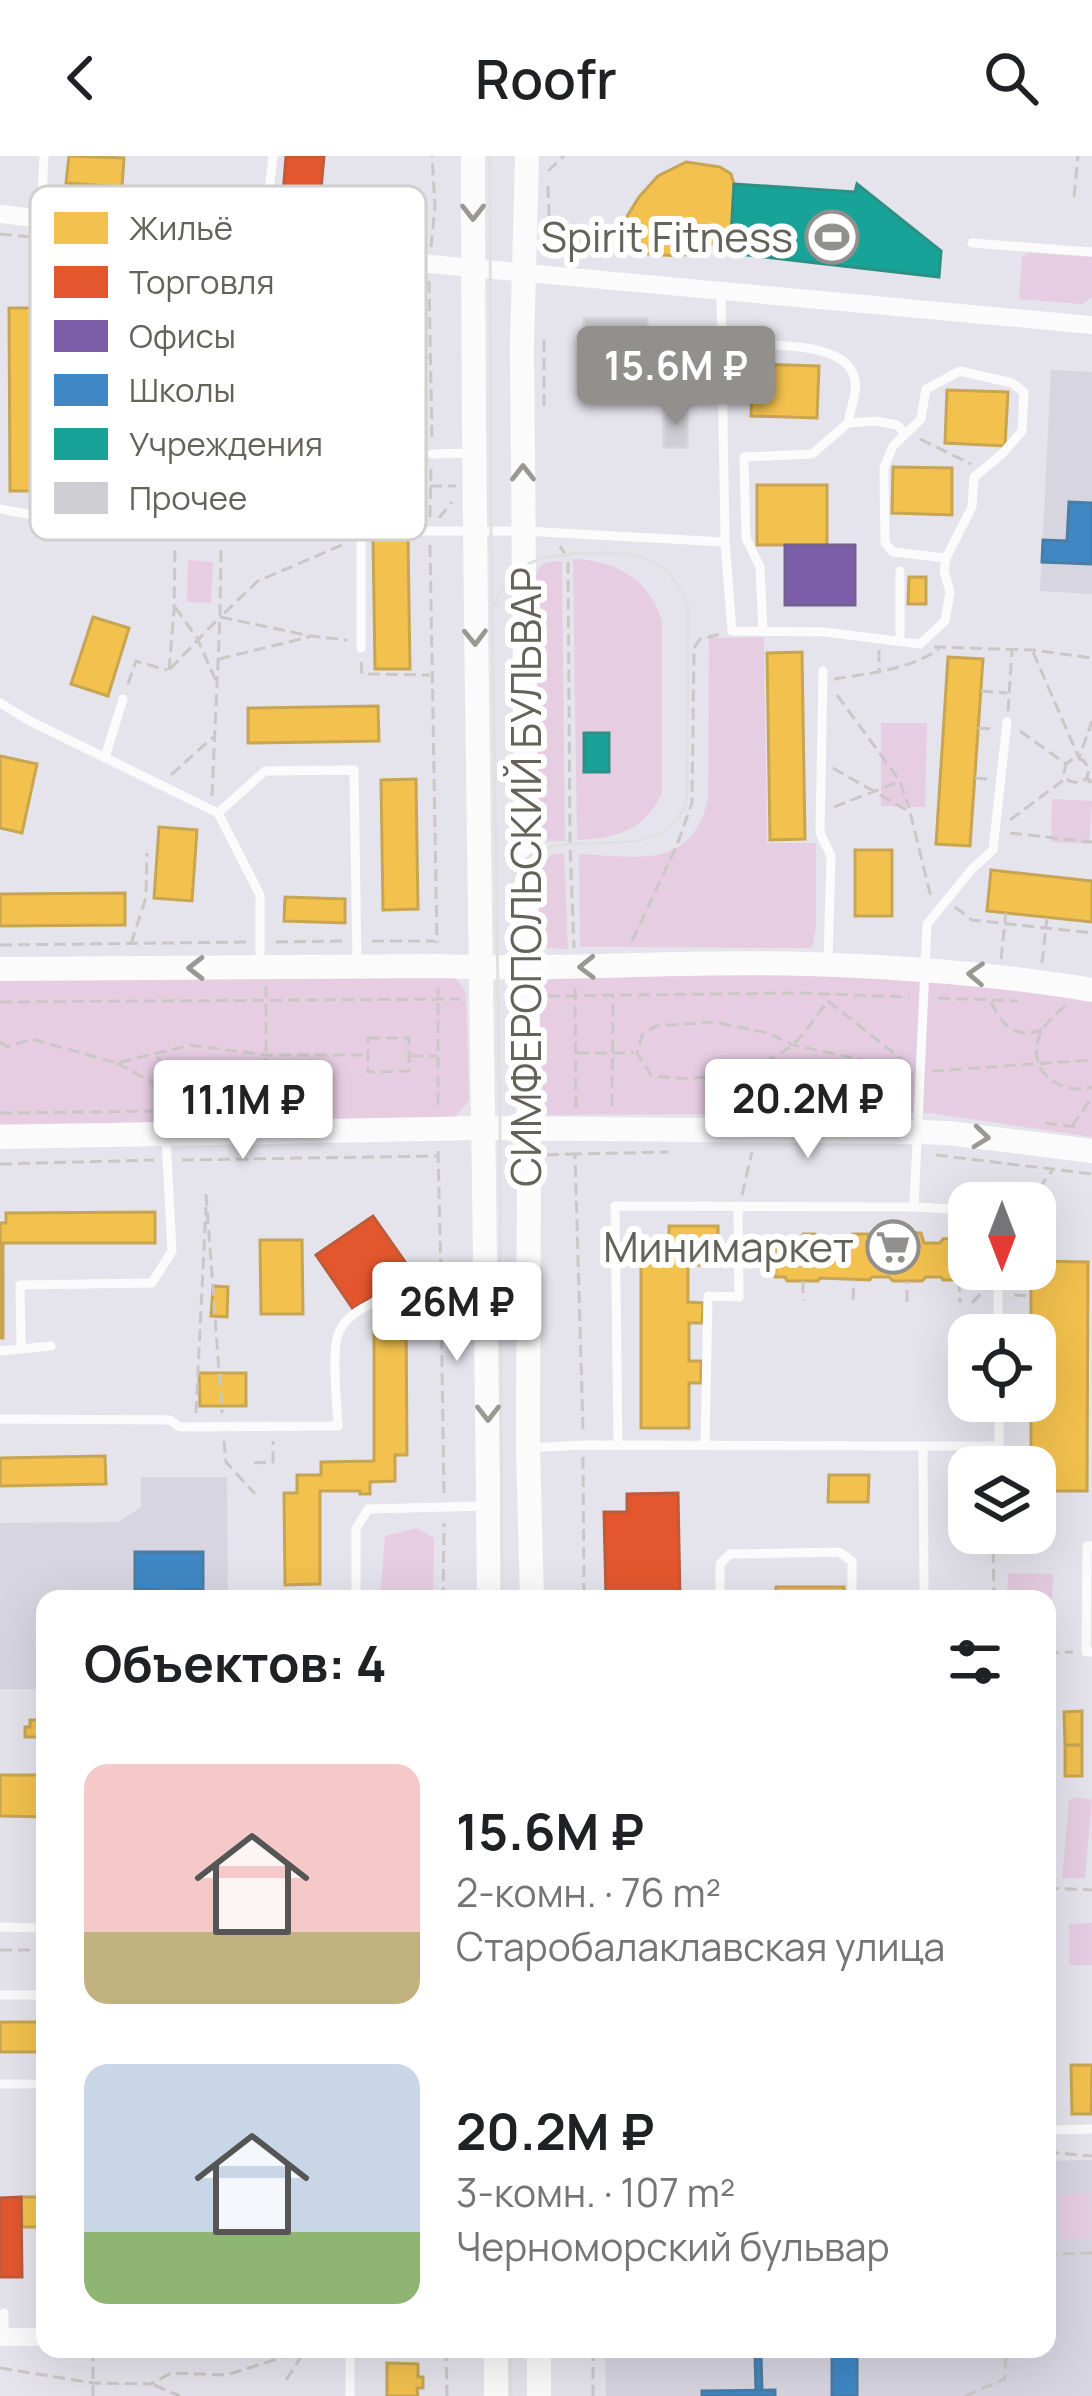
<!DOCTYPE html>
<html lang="ru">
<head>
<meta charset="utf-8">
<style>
	body { margin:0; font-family:Manrope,sans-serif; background:#f2f2f2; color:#202124; height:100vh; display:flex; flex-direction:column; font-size:45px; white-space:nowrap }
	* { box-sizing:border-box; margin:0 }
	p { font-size:39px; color:#757577 }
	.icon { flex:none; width:66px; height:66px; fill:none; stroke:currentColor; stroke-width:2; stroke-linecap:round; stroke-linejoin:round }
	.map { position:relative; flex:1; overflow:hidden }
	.sheet { position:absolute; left:36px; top:1434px; width:1020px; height:768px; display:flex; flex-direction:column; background:#fff; border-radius:24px; box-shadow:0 12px 48px #0002 }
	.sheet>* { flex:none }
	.needle { width:78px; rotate:180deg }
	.fabs { position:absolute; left:948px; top:1026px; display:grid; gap:24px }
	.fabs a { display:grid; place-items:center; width:108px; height:108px; border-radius:24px; background:#fff; box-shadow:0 12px 48px #0002; font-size:60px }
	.price { position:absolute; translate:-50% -102px; padding:0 27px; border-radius:12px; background:#fff; color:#222; font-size:39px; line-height:78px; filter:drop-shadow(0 3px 6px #0008) }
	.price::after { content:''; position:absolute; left:50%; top:72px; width:36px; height:27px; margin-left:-18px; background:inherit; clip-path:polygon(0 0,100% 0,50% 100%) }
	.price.current { background:#91908d; color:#fff }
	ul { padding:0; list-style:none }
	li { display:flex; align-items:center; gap:36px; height:300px; padding:0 48px }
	li span { display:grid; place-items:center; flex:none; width:336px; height:240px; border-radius:24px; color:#555 }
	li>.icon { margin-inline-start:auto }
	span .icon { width:144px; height:144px; fill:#fffc; stroke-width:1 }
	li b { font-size:51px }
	h2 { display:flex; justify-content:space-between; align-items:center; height:144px; padding:0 48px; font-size:51px }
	header { display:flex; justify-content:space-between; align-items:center; height:156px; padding:0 48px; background:#fff; font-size:54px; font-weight:600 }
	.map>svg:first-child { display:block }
	.education { fill:#d7d5e0 }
	.green { fill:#e7cde2 }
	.homes { fill:#f2c14e; stroke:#c7a552; stroke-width:3 }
	.shops { fill:#e4572e; stroke:#be5b3b; stroke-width:3 }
	.offices { fill:#7b5ea7; stroke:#746090; stroke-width:3 }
	.schools { fill:#3f88c5; stroke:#4a7da5; stroke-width:3 }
	.public { fill:#17a398; stroke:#2e9085; stroke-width:3 }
	.building { fill:#cecdd2; stroke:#d4d4db; stroke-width:3 }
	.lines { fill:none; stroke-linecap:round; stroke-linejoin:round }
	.path { stroke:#ccc7c7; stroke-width:3; stroke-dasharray:12 6; stroke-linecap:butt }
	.lane { stroke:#fbfbfc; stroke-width:9 }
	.street { stroke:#fbfbfc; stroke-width:18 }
	.secondary { stroke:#fbfbfc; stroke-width:24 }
	.tram { stroke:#e0e0e0; stroke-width:3 }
	.oneway { stroke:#999893 }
	.labels { text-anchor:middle; stroke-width:12; stroke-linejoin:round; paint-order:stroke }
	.poi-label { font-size:42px; fill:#64635a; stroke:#fff; text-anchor:end }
	.street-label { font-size:42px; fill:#64635a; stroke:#fff }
	.key { fill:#fff; stroke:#d0d0ce; stroke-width:3 }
	.key-label { font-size:33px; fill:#64635a }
</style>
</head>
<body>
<header><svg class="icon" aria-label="back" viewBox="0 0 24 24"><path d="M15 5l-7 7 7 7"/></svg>Roofr<svg class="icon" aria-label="search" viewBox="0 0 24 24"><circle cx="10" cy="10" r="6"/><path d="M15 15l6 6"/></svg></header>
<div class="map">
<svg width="1092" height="2240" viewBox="0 0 1092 2240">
	<rect width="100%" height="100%" fill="#e5e4ec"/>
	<path class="education" d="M1051,214L1092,216V438L1040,435Z
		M141,1321H227L228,1443H45V1533H0V1367L118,1366L141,1351Z
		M1092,2004V2240H606L605,2193H1047V2005Z"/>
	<path class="green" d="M1029,97L1092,101V141L1082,148L1019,143L1022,101Z
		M573,403C615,404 651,424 662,466V636C646,675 616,682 577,684Z
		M188,404L213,406L211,447L187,446Z
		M562,405L565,685H539L535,422C540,406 546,406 562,405Z
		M764,481L767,687H816V772L812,792L580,791L579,698C637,701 692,714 708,643L709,482Z
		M881,567H927L925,651L881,650Z
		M1052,643L1092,645L1089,688L1051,686Z
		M564,697L568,793L547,792L537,780L536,712L551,699Z
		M446,815L459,826L466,837L469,945L452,964L0,968V820Z
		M806,817L1006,829L1092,844V981L930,957L536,959V845L542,828L554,821Z
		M417,1372L434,1382L433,1443H380L385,1380Z
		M1008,1417L1053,1418L1052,1449H1047V1443H1007Z
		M1076,1641L1092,1644L1085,1722H1062L1069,1645Z
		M1092,1767V1809H1069V1768Z
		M1089,2037L1090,2082L1061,2083L1060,2038Z"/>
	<path class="homes" d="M69,0L124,2L122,31L66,27Z
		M686,6L720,11L731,18L734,28L732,71L703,95L679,100L619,96L623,67L639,41L658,20Z
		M9,152H45L46,335H10Z
		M753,208L819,210L817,262L751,260Z
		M947,234L1008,236L1005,290L945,287Z
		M893,311L952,312V359L892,357Z
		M757,329H827V389H757Z
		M408,382L410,513H375L373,383Z
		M909,421H926V448H908Z
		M93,461L129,472L108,540L71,528Z
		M802,496L805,683L770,684L767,497Z
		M948,501L983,503L970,690L936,688Z
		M378,550L379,585L248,587V552Z
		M0,600L37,608L22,677L0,672Z
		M416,623L418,753L383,754L381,624Z
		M159,671L197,674L192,745L154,742Z
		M855,694H892V760H855Z
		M991,714L1092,725V766L987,755Z
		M125,737V769L0,770V738Z
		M285,741L345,743V767L284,765Z
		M155,1056V1087H3V1182H0V1067H6V1057Z
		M669,1070H718V1109H688V1146L703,1147L702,1167H689V1205H701V1227H689V1272H641V1097H669Z
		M961,1076L969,1077V1113H986V1121H978L975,1124H943L941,1121H926L922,1125H893L889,1121H872L870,1124L820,1122L818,1125H787L785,1121H775V1087L800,1083L803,1078H815L821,1088L852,1083L853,1078H868L873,1087H888L891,1083H905L907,1077H921L924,1087H940L943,1083L958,1082Z
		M260,1084H302L303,1158H261Z
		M1035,1105L1088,1106L1087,1335H1035V1311H1031V1245H1035V1179H1031V1113H1035Z
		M213,1130L228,1131L227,1161L211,1160Z
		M406,1153L407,1299H395V1325L370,1326V1338H360V1335H320V1428L285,1429L284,1337H297V1319H321V1306L374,1305V1154Z
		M199,1217H246V1250H200Z
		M105,1300L106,1328L0,1330V1302Z
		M829,1319H869L868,1346H828Z
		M776,1431H844V1443H776Z
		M1082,1555V1589H1065L1064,1556Z
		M30,1564H45V1581H25V1571H30Z
		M1065,1589H1082V1620H1065Z
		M0,1619H45V1661L0,1660Z
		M0,1866H45V1896H0Z
		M1071,1909H1092L1091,1958H1072Z
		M21,2041H45V2165L42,2071H22Z
		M387,2207L418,2208V2221H423V2232H417L418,2240H387Z"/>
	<path class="shops" d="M286,0H324L319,55L282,52Z
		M373,1060L410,1113L353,1153L316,1099Z
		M678,1337L680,1443H606L604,1356H627V1338Z
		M21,2041L22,2121H0V2042Z"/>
	<path class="offices" d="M785,389H855V449H785Z"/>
	<path class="schools" d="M1069,346L1092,347V408L1042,406L1043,384L1067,385Z
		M135,1396H203V1433H180V1443H158V1433H135Z
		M743,2193H857V2198H827V2194H771V2198L743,2199Z
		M832,2198H857V2240H832Z
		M755,2199H761L762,2234L756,2235Z
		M775,2234V2240H702V2235Z"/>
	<path class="public" d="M734,28L855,36L857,28L941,95L939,121L730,97Z
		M584,577H609V616H584Z"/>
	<path class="building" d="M584,163H647V196H583Z
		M666,207H682V222H667Z
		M687,253V291H664V254Z"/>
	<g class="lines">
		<path class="path" d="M548,15L564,0
			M548,30L550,88
			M1074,41L1078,0
			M0,78L58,84
			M431,91L435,51L432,0
			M371,122L369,134L429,204
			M429,125L432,283
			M544,184V253
			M920,283L971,308
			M430,330H456
			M430,361L431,311
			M439,362L452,346
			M342,389L258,425L220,461L311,480L347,484
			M430,389L437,787
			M560,390L568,404L570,688L574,792
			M175,451L197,482L217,527
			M934,491L1033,494L1092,502
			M879,494V514
			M1033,496L1079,602L1092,565
			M219,503L309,481
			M361,506L362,518L430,519
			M170,513L217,464
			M169,514L174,455L175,391
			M834,523C870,517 909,514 939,493
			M128,528L136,505L167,514
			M981,535L1007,537
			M837,539L900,625L909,652
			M1008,555L1012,494
			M978,572L992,573
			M1020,575L1066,608L1064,617L1069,625L1079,627L1087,622L1089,612L1083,604L1074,602L1066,608
			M833,612L910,656L931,741
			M171,619L213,581
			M975,622L987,623
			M1092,626L1087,622L1092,631
			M212,640L220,461L221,391
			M834,651L898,626
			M1010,664L1065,623
			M1010,677L1092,686
			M955,751L972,764L1092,777
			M372,785H435
			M632,785L677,689L692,647L694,492L700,483L721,478
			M276,786L345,785
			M131,788L146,741L147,697
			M0,789L249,786
			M1001,803L1006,757
			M1042,807L1047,762
			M266,830V953
			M575,832L576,954
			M548,840L799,837L910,841
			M938,842L1018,845
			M0,846L460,843
			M991,846C1002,869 1015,883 1042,874
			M1065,850C1055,859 1044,868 1039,881C1027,916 1061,940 1092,931
			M368,882H409V915L368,916Z
			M0,886L7,891L32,883L117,907L190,889L266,899H368
			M577,897H634
			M411,900H437
			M117,907L152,926L174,953
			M905,913L793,889L767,877L714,866L656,870L642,879L637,897L651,919C695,928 754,918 791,890C805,879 816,859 828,845L905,906
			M932,915L1092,904
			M153,925L160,921L161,905L154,899
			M438,949V833
			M612,950L613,839
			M710,952H904
			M0,957L326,953
			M1045,967L1077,971
			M1072,970L1092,941
			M438,995L441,1117
			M547,999L574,998
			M936,999L1092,1018
			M182,1004L436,1000
			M0,1008L154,1004
			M206,1038L222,1257
			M742,1039L752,996
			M1028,1047L1052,1015
			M959,1124L960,1147
			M803,1125V1144
			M1014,1139L1031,1140
			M853,1144L854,1124
			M441,1145L444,1339
			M907,1146V1125
			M972,1147L986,1132
			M196,1257L206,1051
			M1014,1257H1031
			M583,1273L575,998L668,996
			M224,1285L226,1306L255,1338
			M583,1301L584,1443
			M254,1307L273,1306V1285
			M999,1310H1031
			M993,1377L994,1443
			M443,1443L444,1367
			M1047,1497L1073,1496
			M1047,1732L1092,1734
			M0,1794H45
			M1047,1996L1092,2000
			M1047,2093L1052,2098L1092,2097
			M93,2193V2240
			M446,2193L447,2240
			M593,2193V2240
			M365,2194L446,2196
			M0,2212L93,2227L151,2228L171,2217L226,2219L306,2194H338
			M286,2224L305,2195
			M154,2229L180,2240
			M965,2240L1005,2223L1006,2193"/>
		<path class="lane" d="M41,62L44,0
			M189,82L192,377
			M972,87L1092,96
			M261,105L273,0
			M722,188C753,190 843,182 854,220C859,235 850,252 848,267
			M432,298L474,297
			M0,353L116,375H523L725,386L721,136
			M77,368L78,68
			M361,373V492
			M725,386L732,475L825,476L920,488L945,465L950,436L944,415L946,402L972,351L974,321L1002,298L1022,275L1024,236L1012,227L960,215L926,233L921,263L893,290L884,312L885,387L893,396L946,402
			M900,415V485
			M763,476L760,411L746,382L744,301L812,298L848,267L875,265L897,269L905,278
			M823,515L820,677L831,700L828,804
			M0,547L30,565L218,657L260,739V806
			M105,601L123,543
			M218,657L265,615L354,614L357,810
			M914,1051L969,1054
			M998,1113V1179
			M21,1191L20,1129L152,1127L172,1095L166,982
			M0,1195L51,1190
			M0,1263L170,1264L180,1271L338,1270C337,1249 331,1192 339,1176C358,1133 445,1134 486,1129
			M618,1289L615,1050L914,1051L927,768L973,712L993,694L1007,566
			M705,1290L708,1140L739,1141L738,1050
			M923,1290H999V1245
			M528,1292L583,1289L923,1290L924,1443
			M1092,1390H1087L1086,1496H1092
			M356,1443V1373L368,1353L485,1350
			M720,1443V1408L730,1398L839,1396L852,1405V1443
			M0,1771L40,1772
			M0,1839H45
			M0,1928H45
			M1047,1974L1092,1973
			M4,2157V2181
			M350,2240V2193"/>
		<path class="street" d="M0,58L430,108L1092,169
			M0,2181H45"/>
		<path class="secondary" d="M473,0C473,481 485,962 489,1443
			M527,0L522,191L529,999L528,1292L532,1443
			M0,813L438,810C561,815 684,804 807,808C903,811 998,818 1092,834
			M0,981L484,972L916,976L948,977L1092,995
			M496,2193V2240
			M539,2240V2193"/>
		<path class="tram" d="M490,0L491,376L500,972L502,1443
			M495,449C510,398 558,397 603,397C623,397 640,397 657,408C675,419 682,434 688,453L687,643C656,735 518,633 507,749
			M510,2193L511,2240"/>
	</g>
	<defs><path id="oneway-chevron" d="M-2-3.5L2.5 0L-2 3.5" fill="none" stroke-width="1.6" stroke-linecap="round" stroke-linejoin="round" transform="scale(3)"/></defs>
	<g class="oneway">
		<use href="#oneway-chevron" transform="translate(473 56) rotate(90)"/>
		<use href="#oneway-chevron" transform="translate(523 317) rotate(-90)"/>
		<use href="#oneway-chevron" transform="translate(475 481) rotate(89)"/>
		<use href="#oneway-chevron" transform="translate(587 811) rotate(179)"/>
		<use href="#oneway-chevron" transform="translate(196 812) rotate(180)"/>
		<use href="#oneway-chevron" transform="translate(976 818) rotate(-177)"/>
		<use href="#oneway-chevron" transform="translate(981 981) rotate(6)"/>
		<use href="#oneway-chevron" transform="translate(488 1257) rotate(90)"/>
	</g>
	<defs>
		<g id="stadium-ring" transform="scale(2.7)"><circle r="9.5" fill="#fff" stroke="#91908d" stroke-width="1.5"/><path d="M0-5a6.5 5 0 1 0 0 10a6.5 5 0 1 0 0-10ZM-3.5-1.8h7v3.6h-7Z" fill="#91908d"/></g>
		<g id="supermarket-ring" transform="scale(2.7)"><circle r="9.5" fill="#fff" stroke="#91908d" stroke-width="1.5"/><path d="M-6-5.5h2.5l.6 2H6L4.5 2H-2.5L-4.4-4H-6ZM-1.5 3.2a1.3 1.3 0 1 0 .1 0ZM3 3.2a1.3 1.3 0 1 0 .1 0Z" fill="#91908d"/></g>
	</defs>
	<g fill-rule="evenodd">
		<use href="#stadium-ring" x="832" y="81"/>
		<use href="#supermarket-ring" x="893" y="1091"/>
	</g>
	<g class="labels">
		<g class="poi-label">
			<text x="793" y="96">Spirit Fitness</text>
			<text x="854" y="1106">Минимаркет</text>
		</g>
		<g class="street-label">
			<text transform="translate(526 721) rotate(-90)" y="15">СИМФЕРОПОЛЬСКИЙ БУЛЬВАР</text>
		</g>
	</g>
	<rect x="30" y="30" width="396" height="354" rx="18" class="key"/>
	<rect x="54" y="56" width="54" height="32" fill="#f2c14e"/>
	<rect x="54" y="110" width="54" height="32" fill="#e4572e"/>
	<rect x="54" y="164" width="54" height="32" fill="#7b5ea7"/>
	<rect x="54" y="218" width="54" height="32" fill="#3f88c5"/>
	<rect x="54" y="272" width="54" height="32" fill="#17a398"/>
	<rect x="54" y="326" width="54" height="32" fill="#cecdd2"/>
	<g class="key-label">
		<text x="129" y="84">Жильё</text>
		<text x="129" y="138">Торговля</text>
		<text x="129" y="192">Офисы</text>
		<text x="129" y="246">Школы</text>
		<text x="129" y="300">Учреждения</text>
		<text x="129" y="354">Прочее</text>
	</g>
</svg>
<div class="fabs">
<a><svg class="needle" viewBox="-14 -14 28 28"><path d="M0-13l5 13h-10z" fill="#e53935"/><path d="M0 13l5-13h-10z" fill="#757577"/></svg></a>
<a><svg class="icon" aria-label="locate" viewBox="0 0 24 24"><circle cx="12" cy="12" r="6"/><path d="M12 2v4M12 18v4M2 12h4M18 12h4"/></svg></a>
<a><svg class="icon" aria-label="layers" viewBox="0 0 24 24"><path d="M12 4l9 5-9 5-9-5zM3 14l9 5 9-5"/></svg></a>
</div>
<b class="price current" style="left:676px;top:272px">15.6M ₽</b>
<b class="price" style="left:808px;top:1005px">20.2M ₽</b>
<b class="price" style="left:243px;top:1006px">11.1M ₽</b>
<b class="price" style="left:457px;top:1208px">26M ₽</b>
<section class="sheet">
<h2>Объектов: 4<svg class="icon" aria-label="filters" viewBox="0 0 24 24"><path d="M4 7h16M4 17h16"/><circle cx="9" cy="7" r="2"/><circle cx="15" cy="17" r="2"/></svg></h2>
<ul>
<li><span style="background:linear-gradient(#f6c9c9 70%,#c2b280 0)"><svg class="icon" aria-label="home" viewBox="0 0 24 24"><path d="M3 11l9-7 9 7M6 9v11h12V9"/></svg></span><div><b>15.6M ₽</b><p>2-комн. · 76 m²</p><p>Старобалаклавская улица</p></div></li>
<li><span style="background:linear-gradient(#c9d6e8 70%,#8fb573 0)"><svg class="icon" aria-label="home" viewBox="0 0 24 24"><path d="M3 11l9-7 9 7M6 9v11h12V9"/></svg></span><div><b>20.2M ₽</b><p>3-комн. · 107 m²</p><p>Черноморский бульвар</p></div></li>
</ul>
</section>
</div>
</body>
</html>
